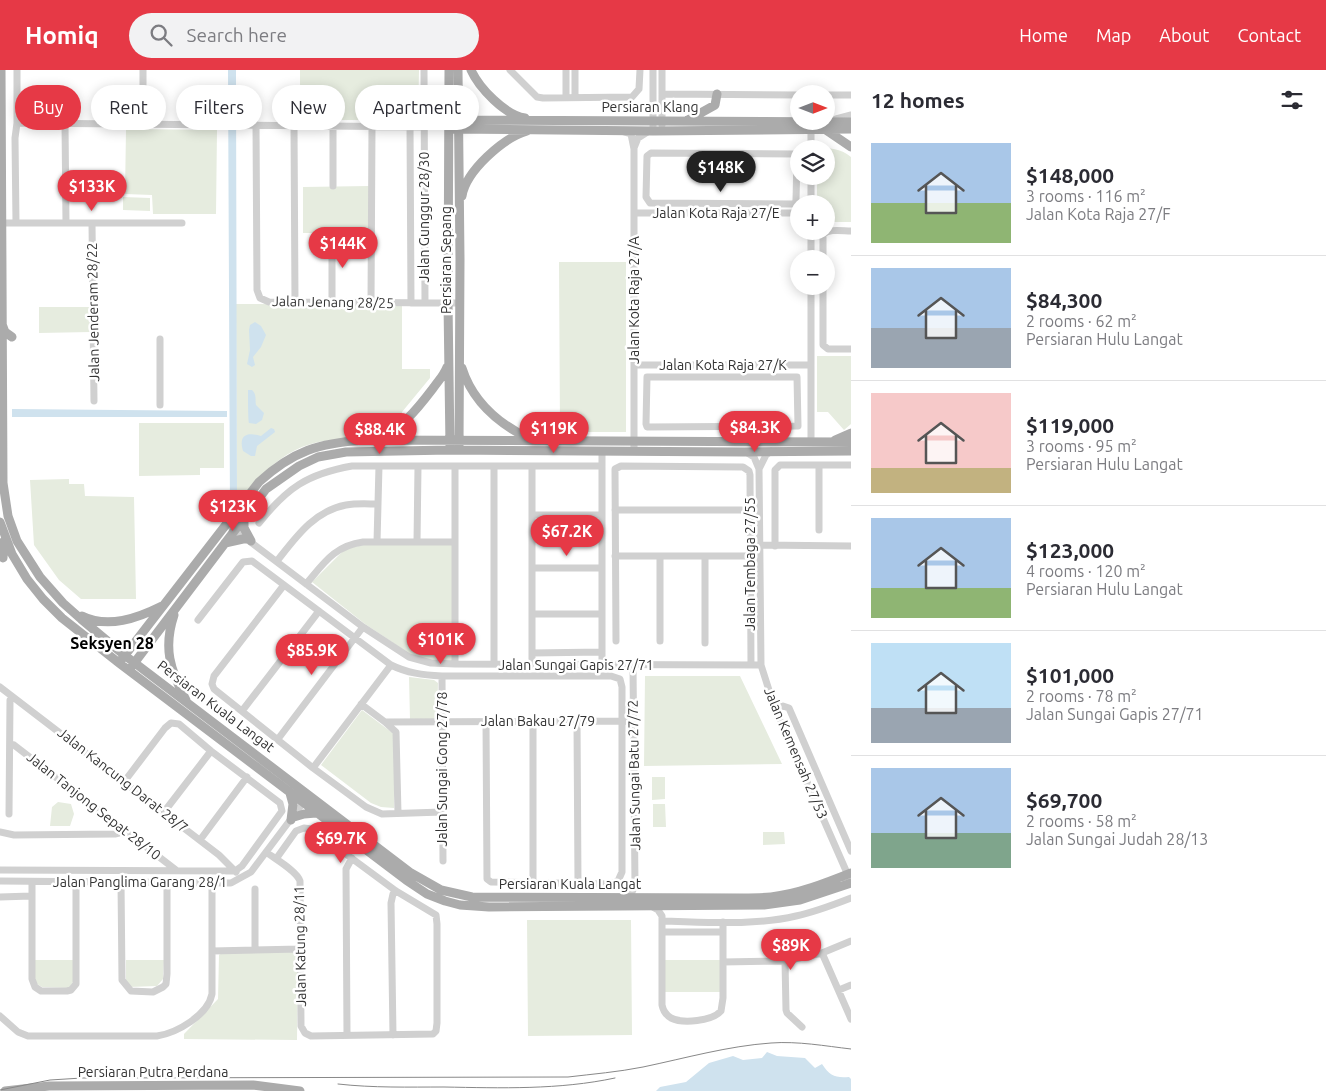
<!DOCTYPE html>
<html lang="en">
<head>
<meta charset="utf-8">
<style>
	body { margin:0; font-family:Ubuntu,sans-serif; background:#f2f2f3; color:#2b2b33; height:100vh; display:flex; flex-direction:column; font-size:19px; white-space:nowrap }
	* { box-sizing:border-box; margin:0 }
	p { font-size:16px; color:#7c7c81 }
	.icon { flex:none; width:28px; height:28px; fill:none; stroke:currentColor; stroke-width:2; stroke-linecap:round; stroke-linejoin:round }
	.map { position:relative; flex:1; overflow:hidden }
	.side { display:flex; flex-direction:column; background:#fff; width:475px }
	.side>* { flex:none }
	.top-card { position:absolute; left:15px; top:15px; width:475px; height:45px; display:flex; gap:10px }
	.needle { width:32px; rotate:90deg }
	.fabs { position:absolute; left:790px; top:15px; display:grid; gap:10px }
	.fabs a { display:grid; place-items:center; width:45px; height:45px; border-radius:50%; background:#fff; box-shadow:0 2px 12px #0003; font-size:25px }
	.price { position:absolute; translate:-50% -42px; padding:0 11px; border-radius:18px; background:#e63946; color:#fff; font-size:16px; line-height:32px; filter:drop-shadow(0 1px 2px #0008) }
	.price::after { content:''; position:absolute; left:50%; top:30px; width:15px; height:11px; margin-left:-8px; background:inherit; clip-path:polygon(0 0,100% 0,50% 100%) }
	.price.selected { background:#222; color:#fff }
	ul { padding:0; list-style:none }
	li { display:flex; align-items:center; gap:15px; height:125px; padding:0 20px }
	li+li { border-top:1px solid #e1e1e2 }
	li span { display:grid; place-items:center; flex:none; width:140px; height:100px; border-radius:0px; color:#555 }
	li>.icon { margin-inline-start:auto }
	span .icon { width:60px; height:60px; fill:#fffc; stroke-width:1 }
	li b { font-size:21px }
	h2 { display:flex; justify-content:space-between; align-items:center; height:60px; padding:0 20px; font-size:21px }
	.pill { padding:0 18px; border-radius:22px; background:#fff; box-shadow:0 2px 12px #0003; font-size:18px; line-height:45px }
	.pill.selected { background:#e63946; color:#fff }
	header { display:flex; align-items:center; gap:30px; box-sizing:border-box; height:70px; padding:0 25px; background:#e63946; color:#fff }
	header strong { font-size:24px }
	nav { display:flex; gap:28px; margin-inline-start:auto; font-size:18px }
	.search { width:350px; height:45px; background:#f2f2f3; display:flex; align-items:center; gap:12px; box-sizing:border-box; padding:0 18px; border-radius:28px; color:#7c7c81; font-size:19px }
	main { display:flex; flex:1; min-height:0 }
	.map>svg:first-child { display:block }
	.green { fill:#e6ecdf }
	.water { fill:#cfe2ee }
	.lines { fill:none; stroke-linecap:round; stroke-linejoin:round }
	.minor { stroke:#d0d0d0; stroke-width:7 }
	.major { stroke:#ababab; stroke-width:9 }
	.tram { stroke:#888; stroke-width:1 }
	.labels { text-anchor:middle; stroke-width:5; stroke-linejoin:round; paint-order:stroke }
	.street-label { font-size:14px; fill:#333; stroke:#fff }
	.quarter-label { font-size:16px; font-weight:bold; fill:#000; stroke:#fff }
</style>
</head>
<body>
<header>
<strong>Homiq</strong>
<div class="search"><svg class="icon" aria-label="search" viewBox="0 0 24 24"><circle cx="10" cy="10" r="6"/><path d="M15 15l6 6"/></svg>Search here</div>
<nav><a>Home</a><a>Map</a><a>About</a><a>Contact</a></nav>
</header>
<main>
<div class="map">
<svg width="851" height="1021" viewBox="0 0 851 1021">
	<rect width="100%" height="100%" fill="#fff"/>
	<path class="green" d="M300,0H419L418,50H300Z
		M126,59L217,60L216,144H153L152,125L125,124Z
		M817,78C830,78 840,78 851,87V152H826V134H817V106H826V79Z
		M369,116L370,163H303V117Z
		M123,127L150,128V141L123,140Z
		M559,192H626V362H560Z
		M236,234L402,235V299H430V308L402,342V349C379,373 340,365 311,374C279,383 257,409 237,433Z
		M39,237H91V262L39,263Z
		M817,286H851V354L844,360L828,342H817Z
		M139,353H224V398H200V405L139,406Z
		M69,409V414H84L85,426L134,427L136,529H81L59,510L34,475L30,410Z
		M363,475H452L453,591H431L410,584L365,554L312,512L345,479Z
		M645,606H740L782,694L644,696Z
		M409,607L434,610L438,613L437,650H410Z
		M362,640L394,664V738L381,737L371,733L321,695Z
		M652,707H665V729L652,730Z
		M58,732L71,734L74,744L70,756H50L52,737Z
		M653,734H665L666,757H653Z
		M763,762H784L785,774L763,775Z
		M527,850H631L632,965L528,966Z
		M295,882L298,884L297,970L184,969V964L218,929L219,885L221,883Z
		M35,890H74L73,912L69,918L42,917L35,913Z
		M126,890H164L163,909L157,916L129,917L126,914Z
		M665,890H720V922H665Z"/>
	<path class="water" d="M228,0H236L237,433L230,444Z
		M255,252L261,256L266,265L261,277L253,287L255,295L252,297L247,294L250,280L249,260L250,255Z
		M248,320H252C257,325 255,329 256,335L264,343L262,350L256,354L249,353C248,351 248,322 248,320Z
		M12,339L227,341V347H12Z
		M271,358L274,359L275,362L257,376L255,386H251L243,381C238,364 248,362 261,366Z
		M767,982L777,986L805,988L815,998L822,994C830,1006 835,1008 849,1007L851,1009V1021H656L660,1017L686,1012L709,993L733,986L743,990L762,988Z"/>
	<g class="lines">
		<path class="minor" d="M143,0V54
			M424,0L425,233
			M510,0L537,27L543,28L632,27L639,19L640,0
			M566,0V27
			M575,0V27
			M662,24L799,25
			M826,25H851
			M836,49L851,45
			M17,53L424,57
			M65,53L66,153
			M256,55L257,220L260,228L269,232L460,233
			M294,55L295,232
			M662,55V0
			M333,56V116
			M410,56L411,233
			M811,60V79
			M653,61V0
			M624,62L631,64L634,79V381
			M634,78L638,68L649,61
			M651,83L795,84L797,86L796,130L795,133L792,134L650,133L646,127L647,86Z
			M811,106V134
			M634,143H799
			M1,153H182
			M16,153L15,68L17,53V0
			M92,153L94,331
			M811,161V189
			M332,165V233
			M823,189V165C829,158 842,161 851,161
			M811,216V372
			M823,216V275L828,279H851
			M371,233L372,56
			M634,295H811
			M647,307H797L798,356L647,357L646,354Z
			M160,335V269
			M746,382L754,387L759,399L761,595L775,639L851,812
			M819,395V460
			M532,397V595
			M759,399L766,385L771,381
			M615,440H750
			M532,445H602
			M259,453C287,418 307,404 352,396H602
			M232,458L363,557L409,587L431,593L455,594L761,595
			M377,472L379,396
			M417,472L418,397
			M760,475L851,476
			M775,476V400L780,395H851
			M615,486H750
			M277,491C296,467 314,441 346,435C357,433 368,434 378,434
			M532,498H602
			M306,514C324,493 334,476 363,472H455
			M284,515L214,606L212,614L214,619L313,698L366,737L382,744L442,742
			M532,544H602
			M198,550L243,492L252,491L391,595C407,603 423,605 442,606H611L620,609L622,617V802L618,811L611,814L491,812L487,809L486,651
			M616,571L615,399L621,396L743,397L749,401L750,405L751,595
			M660,571V486
			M705,573V486
			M532,583L602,582
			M455,594V397
			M494,594V397
			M602,595V381
			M442,606L443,791
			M0,617L219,785L236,802
			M361,634L385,652L633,651
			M775,639L783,636L789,638L851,781
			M242,641L319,541
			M533,651V813
			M577,651L578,813
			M385,652L396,662L398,743
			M278,669L363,557
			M10,674L14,675L176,800
			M313,698L391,595
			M164,742L211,681
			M9,744L10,630L12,627
			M0,762L14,765L115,764L119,763L122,758
			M200,770L247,707
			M266,782C275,789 297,801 300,811L301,956L305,963L311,966L433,964L436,961L437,953V854L436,845L396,821L312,759L304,758L296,761L276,789
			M0,800L235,801L242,796L282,741L280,733L211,681L179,654L171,653L165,658L124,712
			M0,811L231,813L251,802L303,733
			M32,812V909L35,917L41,921H67L71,920L76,914V812
			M121,812L122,910L131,921L153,922L163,917L166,914L167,904V813
			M0,827L31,826
			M627,828L631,824L635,816L633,595
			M651,836L658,840L662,846V935C663,940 666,945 671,948C683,954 712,951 721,941L723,928V852
			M662,851C706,852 753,856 796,846C815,842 833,835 851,828
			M662,862H723
			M255,880V819
			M212,881L300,879
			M822,883L851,949
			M785,891L786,940L787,943L802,957
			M723,892L785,891L822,883L851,871
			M839,920L851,915
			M0,946L18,962L28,966H157C177,963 208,945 212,924V813
			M347,965L346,799L352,788
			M393,965L391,833L393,824L396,821"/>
		<path class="major" d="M1,0L3,413L8,446L17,471L40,507L63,533L81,549L123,584L411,803L441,820L472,827L743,828C752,828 761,828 771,827C798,824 826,813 851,803
			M449,0L448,233L450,377
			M458,0L460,189L459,377
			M471,0C479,18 505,45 525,48
			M449,50L851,52
			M688,50L715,35L717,24
			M449,59L653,61L851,59
			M826,60L851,77
			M462,126C466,101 503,68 527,61
			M2,254L5,262L12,267
			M462,298C473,333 500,355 532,370
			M374,368C401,361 418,338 434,317C439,310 444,305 447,297
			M835,370L851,363
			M244,447V458L251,471
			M0,452L12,484L27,509L43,529L62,548L119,593L406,810L427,824L445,831L460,835L489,837L764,835L800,830L851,813
			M225,473L243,469H248
			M3,488L4,471
			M174,545C163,578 170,600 186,630
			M82,546C108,559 138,548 162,536
			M122,589L259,412C293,381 319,373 364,370L851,372
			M132,596L266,419L299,396L318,387L346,382L450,380L744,382L851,381
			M290,723L293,734L291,750
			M294,747L304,744L316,743
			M5,1021L49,1016L253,1015L300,1021"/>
		<path class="tram" d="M338,1014C373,1018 409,1017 444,1017C501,1018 559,1020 615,1008
			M0,1020L50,1010L82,1008L568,1007C593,1004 618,1002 643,997C686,988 728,976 771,973C798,971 825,976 851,979"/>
	</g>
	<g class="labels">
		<g class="street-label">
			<text x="650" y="42">Persiaran Klang</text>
			<text x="716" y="148">Jalan Kota Raja 27/E</text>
			<text transform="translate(424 147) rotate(-90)" y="5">Jalan Gunggur 28/30</text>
			<text transform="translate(446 190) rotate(-90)" y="5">Persiaran Sepang</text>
			<text transform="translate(634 230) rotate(-90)" y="5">Jalan Kota Raja 27/A</text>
			<text transform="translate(333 232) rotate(1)" y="5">Jalan Jenang 28/25</text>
			<text transform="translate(93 242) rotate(-91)" y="5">Jalan Jenderam 28/22</text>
			<text x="723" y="300">Jalan Kota Raja 27/K</text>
			<text transform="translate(750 494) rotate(-90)" y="5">Jalan Tembaga 27/55</text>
			<text x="576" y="600">Jalan Sungai Gapis 27/71</text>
			<text transform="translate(216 636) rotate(37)" y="5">Persiaran Kuala Langat</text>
			<text x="538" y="656">Jalan Bakau 27/79</text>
			<text transform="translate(796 683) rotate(67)" y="5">Jalan Kemensah 27/53</text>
			<text transform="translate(442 699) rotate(-90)" y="5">Jalan Sungai Gong 27/78</text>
			<text transform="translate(634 705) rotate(-91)" y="5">Jalan Sungai Batu 27/72</text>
			<text transform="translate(123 710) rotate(38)" y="5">Jalan Kancung Darat 28/7</text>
			<text transform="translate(94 736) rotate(38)" y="5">Jalan Tanjong Sepat 28/10</text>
			<text x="140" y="817">Jalan Panglima Garang 28/1</text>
			<text x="570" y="819">Persiaran Kuala Langat</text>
			<text transform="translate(300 876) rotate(-91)" y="5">Jalan Katung 28/11</text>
			<text x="153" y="1007">Persiaran Putra Perdana</text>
		</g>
		<g class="quarter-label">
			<text x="112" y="579">Seksyen 28</text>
		</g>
	</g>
</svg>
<div class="fabs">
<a><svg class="needle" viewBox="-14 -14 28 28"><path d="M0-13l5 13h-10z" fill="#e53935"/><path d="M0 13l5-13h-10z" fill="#7c7c81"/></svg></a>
<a><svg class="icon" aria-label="layers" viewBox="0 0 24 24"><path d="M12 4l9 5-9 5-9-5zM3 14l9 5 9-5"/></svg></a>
<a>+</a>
<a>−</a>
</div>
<b class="price selected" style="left:721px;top:123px">$148K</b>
<b class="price" style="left:92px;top:142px">$133K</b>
<b class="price" style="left:343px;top:199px">$144K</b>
<b class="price" style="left:755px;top:383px">$84.3K</b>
<b class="price" style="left:554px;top:384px">$119K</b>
<b class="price" style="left:380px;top:385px">$88.4K</b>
<b class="price" style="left:233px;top:462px">$123K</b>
<b class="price" style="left:567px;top:487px">$67.2K</b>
<b class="price" style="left:441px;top:595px">$101K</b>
<b class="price" style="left:312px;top:606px">$85.9K</b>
<b class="price" style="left:341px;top:794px">$69.7K</b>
<b class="price" style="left:791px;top:901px">$89K</b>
<div class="top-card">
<a class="pill selected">Buy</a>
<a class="pill">Rent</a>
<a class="pill">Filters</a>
<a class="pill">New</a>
<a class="pill">Apartment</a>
</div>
</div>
<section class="side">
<h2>12 homes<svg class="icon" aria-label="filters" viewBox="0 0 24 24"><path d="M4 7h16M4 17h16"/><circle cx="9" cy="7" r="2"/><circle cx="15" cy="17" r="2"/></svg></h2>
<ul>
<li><span style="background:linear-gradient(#a9c7e8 60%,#8fb573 0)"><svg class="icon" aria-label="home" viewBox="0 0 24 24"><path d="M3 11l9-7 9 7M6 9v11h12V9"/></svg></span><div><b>$148,000</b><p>3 rooms · 116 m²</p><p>Jalan Kota Raja 27/F</p></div></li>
<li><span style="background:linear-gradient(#a9c7e8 60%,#9aa5b1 0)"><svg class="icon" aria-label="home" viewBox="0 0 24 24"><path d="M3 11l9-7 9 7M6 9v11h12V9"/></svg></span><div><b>$84,300</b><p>2 rooms · 62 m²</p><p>Persiaran Hulu Langat</p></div></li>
<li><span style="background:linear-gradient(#f6c9c9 75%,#c2b280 0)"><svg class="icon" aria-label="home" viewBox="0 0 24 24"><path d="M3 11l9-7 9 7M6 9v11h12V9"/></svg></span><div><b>$119,000</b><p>3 rooms · 95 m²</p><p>Persiaran Hulu Langat</p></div></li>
<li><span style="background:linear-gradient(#a9c7e8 70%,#8fb573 0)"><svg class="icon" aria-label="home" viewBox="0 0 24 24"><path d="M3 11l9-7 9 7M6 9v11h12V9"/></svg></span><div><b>$123,000</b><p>4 rooms · 120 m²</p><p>Persiaran Hulu Langat</p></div></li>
<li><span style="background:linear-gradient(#bfe0f5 65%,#9aa5b1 0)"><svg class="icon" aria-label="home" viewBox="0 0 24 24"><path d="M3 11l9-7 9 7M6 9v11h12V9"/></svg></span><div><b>$101,000</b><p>2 rooms · 78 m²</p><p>Jalan Sungai Gapis 27/71</p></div></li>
<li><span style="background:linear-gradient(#a9c7e8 65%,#7fa58c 0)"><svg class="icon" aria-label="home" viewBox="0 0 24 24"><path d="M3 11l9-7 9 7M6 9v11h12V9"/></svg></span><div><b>$69,700</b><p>2 rooms · 58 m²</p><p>Jalan Sungai Judah 28/13</p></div></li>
</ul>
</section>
</main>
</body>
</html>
